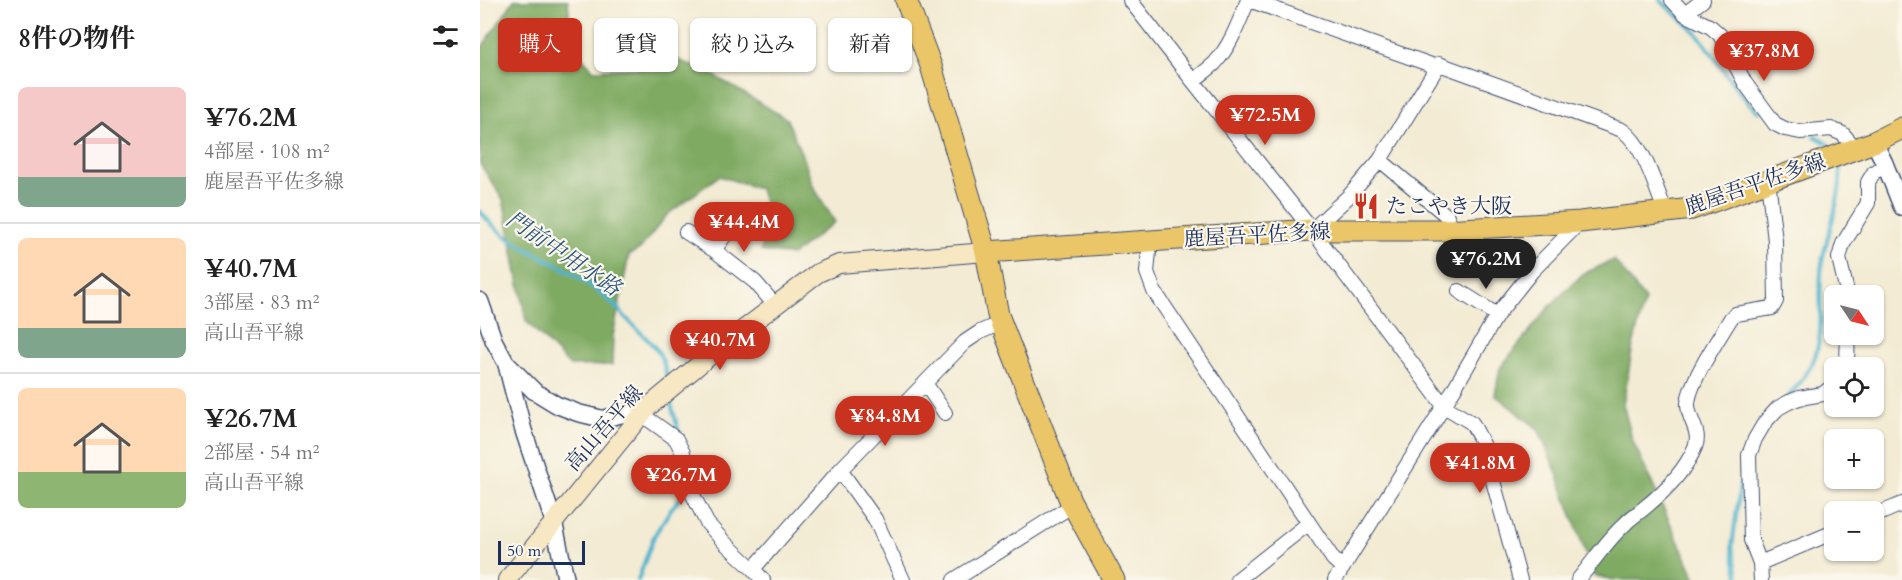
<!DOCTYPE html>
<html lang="ja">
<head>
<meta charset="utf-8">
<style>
	body { margin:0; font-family:Cardo,"Noto Serif JP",serif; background:#f6f6f6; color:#222; height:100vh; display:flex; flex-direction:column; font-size:22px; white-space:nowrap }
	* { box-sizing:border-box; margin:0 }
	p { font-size:20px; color:#767676 }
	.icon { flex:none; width:33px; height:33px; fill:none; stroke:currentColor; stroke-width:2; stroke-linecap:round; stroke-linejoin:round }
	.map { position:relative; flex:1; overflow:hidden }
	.panel { display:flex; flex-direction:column; background:#fff; width:480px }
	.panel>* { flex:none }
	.banner { position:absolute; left:18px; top:18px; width:570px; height:54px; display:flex; gap:12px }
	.needle { width:39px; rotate:125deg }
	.tools { position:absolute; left:1344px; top:285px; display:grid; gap:12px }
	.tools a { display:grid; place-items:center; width:60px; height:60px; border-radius:9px; background:#fff; box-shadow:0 2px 4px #0004; font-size:30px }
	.scale { position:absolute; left:18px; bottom:15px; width:87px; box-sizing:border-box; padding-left:6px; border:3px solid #1b2f5e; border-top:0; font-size:16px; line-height:21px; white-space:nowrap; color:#1b2f5e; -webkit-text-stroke:4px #fbf7ec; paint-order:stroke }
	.price { position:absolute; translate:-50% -51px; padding:0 14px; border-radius:21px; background:#c8321e; color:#fff; font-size:20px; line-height:39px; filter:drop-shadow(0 2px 3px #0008) }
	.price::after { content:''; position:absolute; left:50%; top:36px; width:18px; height:14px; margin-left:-9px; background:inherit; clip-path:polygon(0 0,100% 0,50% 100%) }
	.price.active { background:#222; color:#fff }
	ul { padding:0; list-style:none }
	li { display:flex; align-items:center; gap:18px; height:150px; padding:0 18px }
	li+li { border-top:2px solid #e0e0e0 }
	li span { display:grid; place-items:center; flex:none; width:168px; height:120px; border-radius:9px; color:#555 }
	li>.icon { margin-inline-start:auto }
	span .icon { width:72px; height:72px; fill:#fffc; stroke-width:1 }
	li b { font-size:26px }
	h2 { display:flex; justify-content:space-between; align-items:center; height:72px; padding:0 18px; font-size:26px }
	.pill { padding:0 21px; border-radius:9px; background:#fff; box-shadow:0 2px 4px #0004; font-size:21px; line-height:54px }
	.pill.active { background:#c8321e; color:#fff }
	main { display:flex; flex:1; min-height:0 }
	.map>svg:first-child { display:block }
	.forest { fill:#7faa62; stroke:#4d6c60; stroke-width:1.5 }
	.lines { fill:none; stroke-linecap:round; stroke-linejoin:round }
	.stream { stroke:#4fb4ce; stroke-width:4 }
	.minor-casing { stroke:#3b4b70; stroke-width:16 }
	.tertiary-casing { stroke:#3b4b70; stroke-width:19 }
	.secondary-casing { stroke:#3b4b70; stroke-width:20 }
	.primary-casing { stroke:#3b4b70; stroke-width:23 }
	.minor { stroke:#fff; stroke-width:14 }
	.tertiary { stroke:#fff; stroke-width:16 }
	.secondary { stroke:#f7e8c3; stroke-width:18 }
	.primary { stroke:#ebc669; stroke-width:21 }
	.labels { text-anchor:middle; stroke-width:4.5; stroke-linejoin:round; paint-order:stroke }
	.street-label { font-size:21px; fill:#1b2f5e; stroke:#fbf7ec }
	.poi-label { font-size:21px; fill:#1b2f5e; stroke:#fbf7ec; text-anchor:start }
	.water-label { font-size:22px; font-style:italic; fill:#2b5780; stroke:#fbf7ec }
</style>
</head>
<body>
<main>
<section class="panel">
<h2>8件の物件<svg class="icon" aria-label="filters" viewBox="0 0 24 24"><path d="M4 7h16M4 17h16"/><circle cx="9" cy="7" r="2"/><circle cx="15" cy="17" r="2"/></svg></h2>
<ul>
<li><span style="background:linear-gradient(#f6c9c9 75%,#7fa58c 0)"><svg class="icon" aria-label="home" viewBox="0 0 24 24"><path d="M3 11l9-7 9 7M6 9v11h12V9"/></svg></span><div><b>¥76.2M</b><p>4部屋 · 108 m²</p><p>鹿屋吾平佐多線</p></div></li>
<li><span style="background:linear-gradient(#ffd9b3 75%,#7fa58c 0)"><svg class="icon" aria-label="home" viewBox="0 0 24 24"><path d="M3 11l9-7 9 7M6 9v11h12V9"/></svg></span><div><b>¥40.7M</b><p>3部屋 · 83 m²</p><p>高山吾平線</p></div></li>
<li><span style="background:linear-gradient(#ffd9b3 70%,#8fb573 0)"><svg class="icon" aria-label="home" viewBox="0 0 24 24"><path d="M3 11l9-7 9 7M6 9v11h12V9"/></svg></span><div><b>¥26.7M</b><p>2部屋 · 54 m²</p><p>高山吾平線</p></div></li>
</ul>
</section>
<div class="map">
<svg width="1422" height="580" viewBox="0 0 1422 580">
	<rect width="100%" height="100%" fill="#fbf7ec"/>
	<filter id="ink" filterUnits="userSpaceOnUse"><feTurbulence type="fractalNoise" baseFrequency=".0167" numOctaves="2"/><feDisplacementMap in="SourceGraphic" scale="12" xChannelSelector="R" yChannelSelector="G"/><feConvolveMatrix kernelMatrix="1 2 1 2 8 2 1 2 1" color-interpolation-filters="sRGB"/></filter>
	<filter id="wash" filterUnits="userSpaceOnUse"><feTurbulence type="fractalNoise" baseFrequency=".008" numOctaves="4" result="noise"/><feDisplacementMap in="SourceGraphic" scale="24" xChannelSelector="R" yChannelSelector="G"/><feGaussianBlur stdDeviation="1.35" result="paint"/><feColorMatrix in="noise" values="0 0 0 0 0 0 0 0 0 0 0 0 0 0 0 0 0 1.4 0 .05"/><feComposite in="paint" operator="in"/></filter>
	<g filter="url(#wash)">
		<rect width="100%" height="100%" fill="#f3ebd3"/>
		<path class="forest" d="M34,0H88L92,47L114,70L161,68L196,59L228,72L307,119L325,162L333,186L355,222L312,255L281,251L288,216L280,189L239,176L187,215L160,249L149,255L133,336L132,365L90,366L46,321L23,199L0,164V50Z
			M1134,260L1165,300L1153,345L1143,404L1152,439L1216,580H1135L1114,576L1076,471L1058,429L1015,395L1020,368L1069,307L1103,274Z"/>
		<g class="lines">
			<path class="stream" d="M1180,0C1192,12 1207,22 1218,35C1239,60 1254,92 1279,112
				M1298,119L1320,124L1324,128
				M1335,136L1349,145L1352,150
				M0,211C22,240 52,251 83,268C98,276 119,291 132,303C138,309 144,316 151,323C174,347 183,348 188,384
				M1309,395C1317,388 1332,367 1335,357C1346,324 1336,290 1343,257C1347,235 1367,181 1358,162
				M189,397L200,436
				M158,580L174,536L191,509L207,490
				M1259,580L1252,547L1263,462"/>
		</g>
	</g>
	<g filter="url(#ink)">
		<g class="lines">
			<g class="minor-casing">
				<path id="minor" d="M650,0L713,81L832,230L964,406L992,423L1003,444L1040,580
					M769,0L957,67
					M1192,0L1205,14L1231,27L1240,35L1265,83L1295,124L1305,129L1320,132L1351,129L1363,134L1375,148
					M1205,14L1223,0
					M713,81C720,75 728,70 735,63C751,45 759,22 768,0
					M900,160L967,216L972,230
					M233,218L248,231
					M832,230L869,196L900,160L959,64L1142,130C1165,146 1175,187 1186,213
					M206,232L234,250L275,282L295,305
					M670,241L667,272L674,291L853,559L863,568
					M234,250L260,215
					M979,291L1017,315
					M1368,296L1359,258L1363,244L1388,203V182L1394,172L1406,166
					M1365,368L1367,361L1368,334
					M445,383L465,413
					M161,414L196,439L203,453L211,491L227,523L245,543L273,569
					M360,470L395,519L423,580
					M1394,516L1422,504
					M1280,563L1354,532
					M283,580L273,569L360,470L485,342L500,332L521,323
					M474,580L593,505
					M757,580L829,523
					M855,580L964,406L1017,315L1052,271L1100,222
					M1098,580C1113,562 1127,540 1145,524C1150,518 1157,514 1163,509C1183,493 1205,472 1215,447C1222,431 1207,419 1208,403C1210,381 1239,338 1251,318L1256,314L1292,308L1296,301L1295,241L1288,180
					M1281,580L1280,563L1271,540L1269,455L1275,439L1285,422L1298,408L1309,402L1319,398L1343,394L1354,385"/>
			</g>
			<g class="tertiary-casing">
				<path id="tertiary" d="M1394,142L1404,162L1422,207
					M0,301L14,341L26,363L43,429L74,523L86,580
					M27,364L54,391L77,405L98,413L123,419L167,408"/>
			</g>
			<g class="secondary-casing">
				<path id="secondary" d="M27,580L167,408L239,348L338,273L359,264L506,252"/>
			</g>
			<g class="primary-casing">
				<path id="primary" d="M426,0L451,66L506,252L518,315L590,500L634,580
					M506,252L832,230H965L1100,222L1212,209L1394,142L1422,128"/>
			</g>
			<use href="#minor" class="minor"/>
			<use href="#tertiary" class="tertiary"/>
			<use href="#secondary" class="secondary"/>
			<use href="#primary" class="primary"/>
		</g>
	</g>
	<defs>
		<g id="restaurant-bare" transform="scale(2.07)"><path d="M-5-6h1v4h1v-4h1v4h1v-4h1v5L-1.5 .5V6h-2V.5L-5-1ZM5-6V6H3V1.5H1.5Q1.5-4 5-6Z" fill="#c8321e" stroke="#fbf7ec" stroke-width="2.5" paint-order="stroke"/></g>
	</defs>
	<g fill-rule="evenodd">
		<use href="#restaurant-bare" x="886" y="206"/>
	</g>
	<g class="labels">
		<g class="street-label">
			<text transform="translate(1275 184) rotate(-19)" y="7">鹿屋吾平佐多線</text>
			<text transform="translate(777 235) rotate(-3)" y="7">鹿屋吾平佐多線</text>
			<text transform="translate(124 428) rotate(-49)" y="7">高山吾平線</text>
		</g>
		<g class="poi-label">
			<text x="906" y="213">たこやき大阪</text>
		</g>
		<g class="water-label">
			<text transform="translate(84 253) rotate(34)" y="8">門前中用水路</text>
		</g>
	</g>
</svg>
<div class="tools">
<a><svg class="needle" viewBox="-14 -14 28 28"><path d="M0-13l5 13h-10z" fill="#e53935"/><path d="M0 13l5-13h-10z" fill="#767676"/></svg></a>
<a><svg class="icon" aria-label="locate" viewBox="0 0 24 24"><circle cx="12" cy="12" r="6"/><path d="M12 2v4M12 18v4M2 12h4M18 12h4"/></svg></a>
<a>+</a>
<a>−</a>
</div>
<div class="scale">50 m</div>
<b class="price" style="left:1284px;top:82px">¥37.8M</b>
<b class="price" style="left:785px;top:146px">¥72.5M</b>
<b class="price" style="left:264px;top:253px">¥44.4M</b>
<b class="price active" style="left:1006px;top:290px">¥76.2M</b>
<b class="price" style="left:240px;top:371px">¥40.7M</b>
<b class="price" style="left:405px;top:447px">¥84.8M</b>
<b class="price" style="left:1000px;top:494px">¥41.8M</b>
<b class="price" style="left:201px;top:506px">¥26.7M</b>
<div class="banner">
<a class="pill active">購入</a>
<a class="pill">賃貸</a>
<a class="pill">絞り込み</a>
<a class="pill">新着</a>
</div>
</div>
</main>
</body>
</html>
